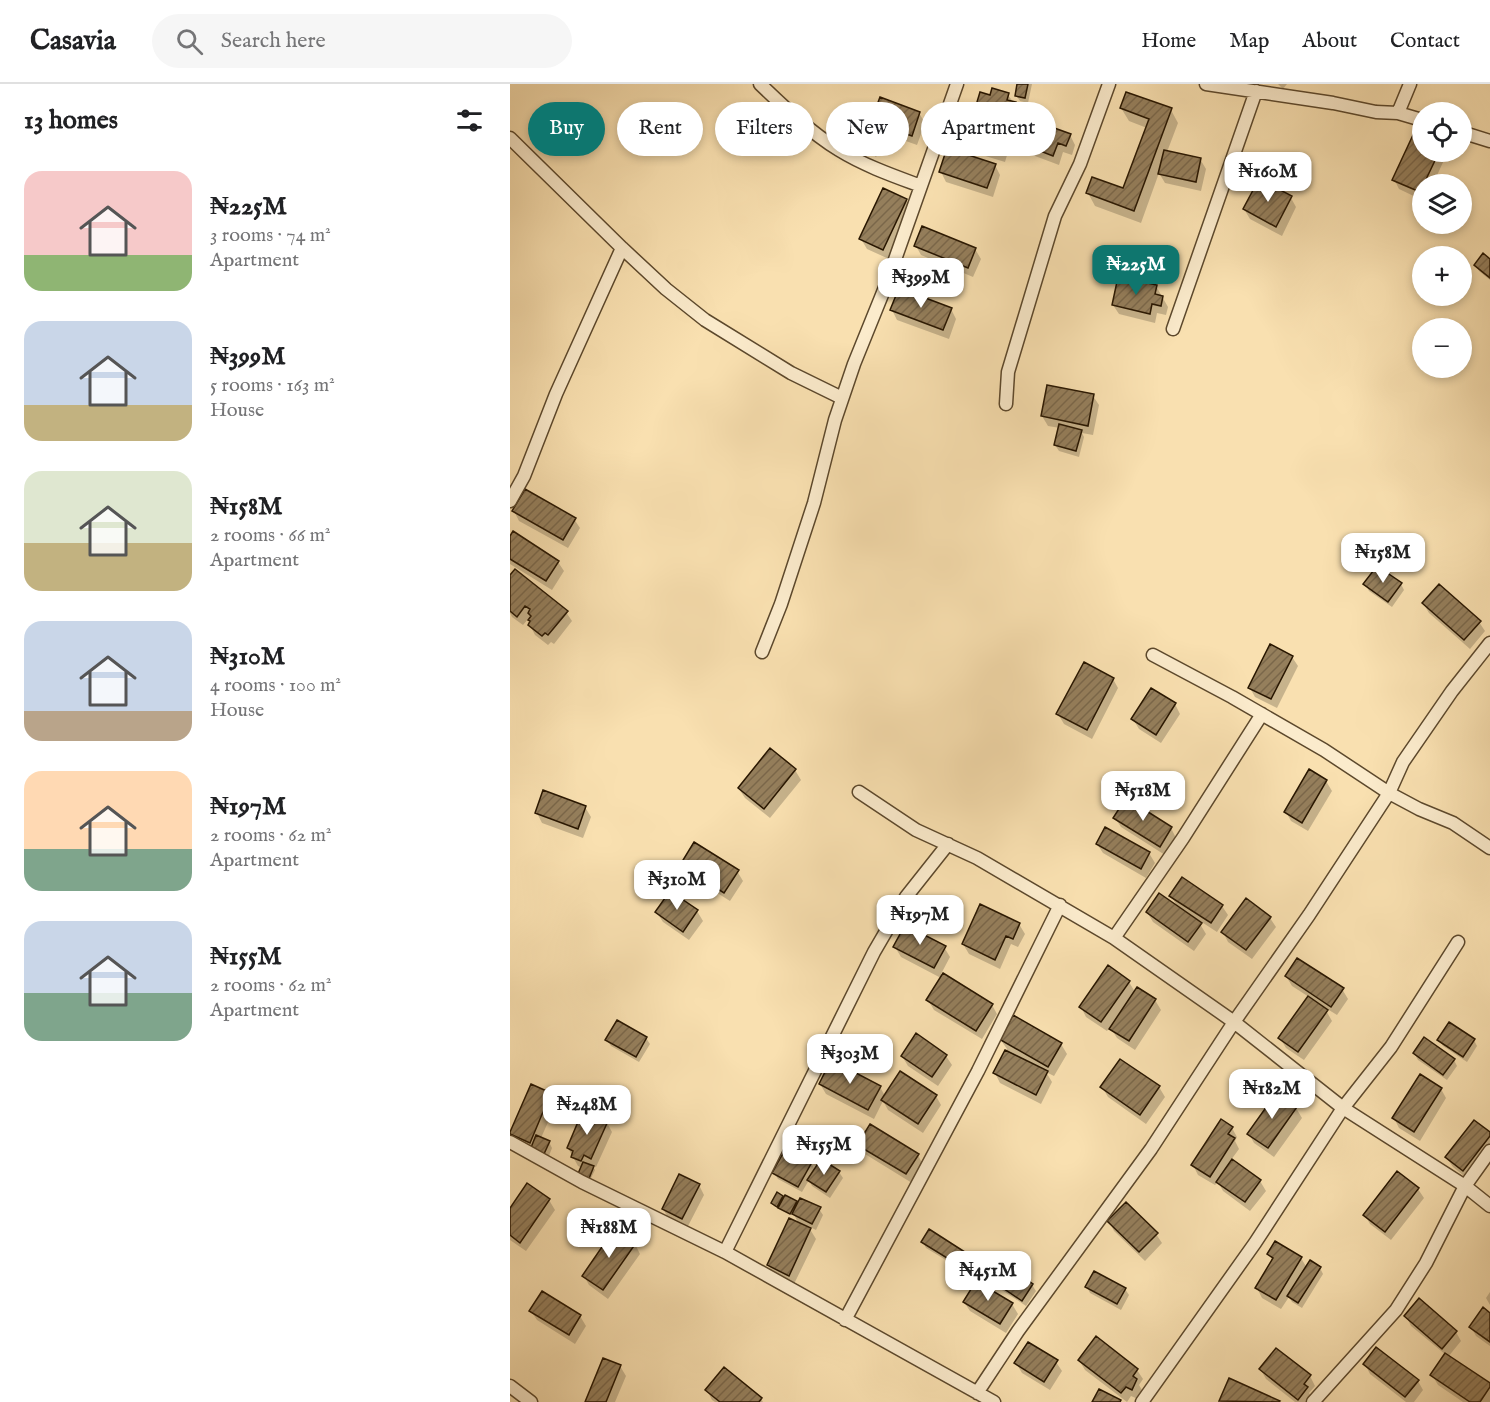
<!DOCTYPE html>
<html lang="en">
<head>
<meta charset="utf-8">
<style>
	body { margin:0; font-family:"IM FELL English",serif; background:#f6f6f6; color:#202124; height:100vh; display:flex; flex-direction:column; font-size:22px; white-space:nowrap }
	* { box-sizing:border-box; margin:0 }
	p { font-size:20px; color:#757577 }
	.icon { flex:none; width:33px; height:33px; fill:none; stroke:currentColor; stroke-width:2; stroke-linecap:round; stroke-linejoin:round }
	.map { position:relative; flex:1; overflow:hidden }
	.panel { display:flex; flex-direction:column; background:#fff; width:510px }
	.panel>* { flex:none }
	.guide { position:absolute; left:18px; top:18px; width:570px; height:54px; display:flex; gap:12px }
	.buttons { position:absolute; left:902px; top:18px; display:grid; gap:12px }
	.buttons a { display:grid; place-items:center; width:60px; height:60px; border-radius:50%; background:#fff; box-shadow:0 3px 9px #0003; font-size:30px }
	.price { position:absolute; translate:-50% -51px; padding:0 14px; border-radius:12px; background:#fff; color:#222; font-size:20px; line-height:39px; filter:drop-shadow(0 2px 3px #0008) }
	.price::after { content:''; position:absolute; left:50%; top:36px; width:18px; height:14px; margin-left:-9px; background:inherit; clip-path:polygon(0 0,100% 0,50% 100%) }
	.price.active { background:#0f766e; color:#fff }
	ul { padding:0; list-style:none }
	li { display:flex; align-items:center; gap:18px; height:150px; padding:0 24px }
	li span { display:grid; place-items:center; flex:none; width:168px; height:120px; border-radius:18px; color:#555 }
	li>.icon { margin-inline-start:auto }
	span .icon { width:72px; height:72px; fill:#fffc; stroke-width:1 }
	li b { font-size:26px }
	h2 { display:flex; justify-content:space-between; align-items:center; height:72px; padding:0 24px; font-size:26px }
	.chip { padding:0 21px; border-radius:27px; background:#fff; box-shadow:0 3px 9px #0003; font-size:21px; line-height:54px }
	.chip.active { background:#0f766e; color:#fff }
	header { display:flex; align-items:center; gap:36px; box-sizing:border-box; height:84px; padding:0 30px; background:#fff; border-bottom:2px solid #e0e0e0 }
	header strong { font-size:28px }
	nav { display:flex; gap:33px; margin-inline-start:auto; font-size:21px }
	.search { width:420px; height:54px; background:#f6f6f6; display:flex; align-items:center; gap:15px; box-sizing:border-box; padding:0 21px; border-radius:33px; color:#757577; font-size:22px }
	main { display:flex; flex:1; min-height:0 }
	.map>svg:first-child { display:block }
	.shadow { fill:#0003 }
	.building { fill:url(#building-hatch); stroke:#281600; stroke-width:1.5 }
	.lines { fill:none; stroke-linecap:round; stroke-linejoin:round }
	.minor-casing { stroke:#5c482c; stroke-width:15 }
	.minor { stroke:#fbebcc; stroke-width:12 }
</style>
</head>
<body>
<header>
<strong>Casavia</strong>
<div class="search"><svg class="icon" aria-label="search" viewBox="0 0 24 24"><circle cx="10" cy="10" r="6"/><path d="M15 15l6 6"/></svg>Search here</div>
<nav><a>Home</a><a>Map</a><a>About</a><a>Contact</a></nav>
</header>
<main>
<section class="panel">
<h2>13 homes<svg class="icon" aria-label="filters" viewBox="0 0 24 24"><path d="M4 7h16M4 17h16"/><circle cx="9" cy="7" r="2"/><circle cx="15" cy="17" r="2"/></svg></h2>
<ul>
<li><span style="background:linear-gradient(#f6c9c9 70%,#8fb573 0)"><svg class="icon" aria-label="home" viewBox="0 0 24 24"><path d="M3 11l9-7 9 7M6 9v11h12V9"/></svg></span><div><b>₦225M</b><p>3 rooms · 74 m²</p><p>Apartment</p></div></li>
<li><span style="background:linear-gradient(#c9d6e8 70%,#c2b280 0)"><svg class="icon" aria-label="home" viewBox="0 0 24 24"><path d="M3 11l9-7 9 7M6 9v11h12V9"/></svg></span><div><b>₦399M</b><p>5 rooms · 163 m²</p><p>House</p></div></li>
<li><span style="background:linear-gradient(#dfe7d0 60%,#c2b280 0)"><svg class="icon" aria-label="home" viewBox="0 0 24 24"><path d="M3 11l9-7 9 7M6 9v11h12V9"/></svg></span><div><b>₦158M</b><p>2 rooms · 66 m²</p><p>Apartment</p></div></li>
<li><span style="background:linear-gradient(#c9d6e8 75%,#b9a48a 0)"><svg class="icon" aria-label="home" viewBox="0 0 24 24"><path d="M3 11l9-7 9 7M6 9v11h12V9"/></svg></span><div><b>₦310M</b><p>4 rooms · 100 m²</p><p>House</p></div></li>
<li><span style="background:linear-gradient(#ffd9b3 65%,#7fa58c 0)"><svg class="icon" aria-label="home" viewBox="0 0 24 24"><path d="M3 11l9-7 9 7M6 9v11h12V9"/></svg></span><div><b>₦197M</b><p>2 rooms · 62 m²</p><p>Apartment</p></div></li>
<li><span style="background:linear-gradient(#c9d6e8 60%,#7fa58c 0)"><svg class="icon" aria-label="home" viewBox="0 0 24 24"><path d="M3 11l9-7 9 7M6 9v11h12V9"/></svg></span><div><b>₦155M</b><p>2 rooms · 62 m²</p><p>Apartment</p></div></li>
</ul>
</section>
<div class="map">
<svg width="980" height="1318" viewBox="0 0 980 1318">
	<defs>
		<pattern id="building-hatch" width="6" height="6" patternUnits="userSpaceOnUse" patternTransform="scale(1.5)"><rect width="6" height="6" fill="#957f5c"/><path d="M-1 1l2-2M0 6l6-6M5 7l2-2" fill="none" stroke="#7a674a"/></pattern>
	</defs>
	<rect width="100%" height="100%" fill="#f9e0b0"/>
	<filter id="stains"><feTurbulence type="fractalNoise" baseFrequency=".00333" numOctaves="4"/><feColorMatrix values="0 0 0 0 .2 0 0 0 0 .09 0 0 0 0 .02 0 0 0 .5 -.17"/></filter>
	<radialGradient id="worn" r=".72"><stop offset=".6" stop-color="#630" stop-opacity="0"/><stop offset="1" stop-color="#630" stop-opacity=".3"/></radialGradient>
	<path class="shadow" d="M508,0H522L518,19L510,17L506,11Z
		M768,0H777L773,5Z
		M498,11L511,29L510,33L560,51L565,61L562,71L553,68L549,81L509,66L504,56L505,52L496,49L501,58L495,78L449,64L444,54L473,41L465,28L481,13Z
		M611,24L661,26L668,39L657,68L690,75L696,85L691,107L655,99L649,89L631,139L585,122L578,109L614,106L637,44L619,37Z
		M409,29L415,39L407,61L368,47L363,37Z
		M374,52L377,58L366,73L350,61L347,55Z
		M912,57V68H931L935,74L923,100H912V116L889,105L884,95Z
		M485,81L490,91L483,113L436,98L431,88Z
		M781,114L786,123L772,152L740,135L734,125Z
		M396,116L402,125L379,175L357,165L351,155Z
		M406,162L465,165L471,175L463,193L411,171Z
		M980,177V196L969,187L966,181Z
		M646,202L658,223L656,231L647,229L645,239L609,230L603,221Z
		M441,225L446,235L439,255L387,236L382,226Z
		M583,312L589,321L583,351L572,349L574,353L569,373L549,367L545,361L550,344L538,342L532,332Z
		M4,427L64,435L70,444L58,464L9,437Z
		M0,455L48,478L54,487L42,506L0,480Z
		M0,494L56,528L62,537L44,560L41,558L38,561L25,551L20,541L21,539L19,534L13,541L2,533L0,529Z
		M855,500H891L894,506L882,523L859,507Z
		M913,519L969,538L975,547L960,565L919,529Z
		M782,573L788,582L767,624L745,613L740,604Z
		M603,595L608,604L582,655L554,640L548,630Z
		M665,620L670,630L651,659L629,645L623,635Z
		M285,686L291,696L260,734L235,714L229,705Z
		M800,687L816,697L822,707L798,747L781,737L776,728Z
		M75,723L81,733L73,754L32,739L27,729Z
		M605,734L661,744L666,754L655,771L611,743Z
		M587,760L639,769L645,779L636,794L593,769Z
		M171,781L227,787L233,797L220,817L177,790Z
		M661,812L712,822L718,831L707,848L687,835L696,850L684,867L643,838L637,828L669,825Z
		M187,827L193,837L179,856L153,838L147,829Z
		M760,834L766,843L742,875L718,858L713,848Z
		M509,840L515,850L508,863L501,860L490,885L459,870L453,860Z
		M385,863H434L440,873L431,890L482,921L487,930L472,955L424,926L418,916L431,894L391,873Z
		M776,892L832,905L838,915L827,931L814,923L822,937L794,976L776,964L770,954L799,913L782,902Z
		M619,898L625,908L627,905L645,916L651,926L625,966L607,954L600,943L597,947L576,933L571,923Z
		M136,954L140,960L129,978L101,962L97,956Z
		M490,955L551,960L557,970L544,992L536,988L542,998L531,1020L490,999L485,989L497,965Z
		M929,956H964L967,962L957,978L933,962Z
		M904,969L944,976L947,982L937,996L908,976Z
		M392,972H436L442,981L428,1002L398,982Z
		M310,1000L370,1003L375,1012H426L431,1021L413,1049L378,1026L373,1017L364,1035L316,1010Z
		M592,1003H649L655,1013L636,1040L598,1013Z
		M931,1005L936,1014L910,1057L889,1044L884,1034Z
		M40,1010L46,1020L31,1054L39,1058L42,1064L37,1077L6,1059L1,1050Z
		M786,1024L792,1034L764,1073L744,1059L739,1050Z
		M97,1039L102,1048L86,1083L82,1081L85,1086L79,1098L72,1084L68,1082L58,1064Z
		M722,1044L727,1053L725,1057L729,1065L721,1076L750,1097L756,1107L740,1127L713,1107L708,1098L705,1101L688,1091L683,1081Z
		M980,1050V1068L959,1096L943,1083L937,1074Z
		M349,1061L408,1071L413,1081L402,1099L355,1070Z
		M301,1079L305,1086L329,1088L333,1094L320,1114L302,1102L299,1096L292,1108L268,1095L264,1089Z
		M189,1101L194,1111L177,1144L159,1135L153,1125Z
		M908,1105L914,1114L881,1156L860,1140L855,1131Z
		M267,1110L286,1119L288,1122L309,1125L313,1131L306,1146L298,1142L306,1155L284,1200L264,1191L258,1181L289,1140L283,1129L282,1131L264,1122L263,1119Z
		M39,1116L45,1126L16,1167L0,1156V1126Z
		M599,1137L646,1150L652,1159L635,1177L604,1147Z
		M413,1158L457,1171L461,1177L454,1187L416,1164Z
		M125,1160L130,1170L98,1215L79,1201L74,1192Z
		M759,1170L791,1174L797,1184H810L813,1190L792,1224L782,1218L779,1213L771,1225L752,1214L747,1204L763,1177Z
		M493,1181L522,1201L526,1207L516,1222L486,1202L483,1196Z
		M577,1203L615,1205L619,1211L611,1226L580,1209Z
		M980,1208V1221L976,1214Z
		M454,1218L502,1220L508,1230L496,1249L460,1227Z
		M21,1227L70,1232L76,1242L65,1260L27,1236Z
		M980,1230V1262L966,1252L961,1243Z
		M896,1232L946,1248L951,1257L938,1273L980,1301V1318H953L928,1301L922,1291L936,1271L901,1242Z
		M569,1276L627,1286L633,1295L629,1301L632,1306L628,1315L621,1312L617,1318L575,1286Z
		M546,1278L552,1287L540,1306L512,1289L506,1279Z
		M855,1280L908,1297L913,1306L904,1318H896L860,1290Z
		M110,1282L116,1292L105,1318H77Z
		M214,1285L251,1315L253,1318H205L202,1316L197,1306Z
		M751,1286L800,1292L805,1302L799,1309L802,1314L799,1318H785L756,1295Z
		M720,1296L768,1318H711Z"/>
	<path class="building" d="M507,0H518L515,14L505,12Z
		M482,4L499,9L497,16L506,18L499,42L468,33L469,30L464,28L470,8L480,11Z
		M616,8L662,24L624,127L576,109L582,93L613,104L639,35L610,24Z
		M370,13L410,28L402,52L361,37Z
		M449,32L497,47L490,69L442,54Z
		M511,32L561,50L556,62L548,59L543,72L502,56Z
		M357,38L375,51L363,68L345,55Z
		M903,51L912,55V68H929L910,108L882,96Z
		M437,64L486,80L477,104L429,88Z
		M654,66L691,74L686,98L648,90Z
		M749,95L782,112L766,143L733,125Z
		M373,104L397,115L373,166L349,155Z
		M412,142L466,164L458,184L404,162Z
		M973,169L980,175V194L964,181Z
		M608,193L647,201L645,210L653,212L651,222L642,220L640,230L602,221Z
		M389,204L442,224L433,246L380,226Z
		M537,301L584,310L578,342L531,332Z
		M549,340L572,346L566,367L544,361Z
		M15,405L66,434L53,456L2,427Z
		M3,447L49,477L36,497L0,475V452Z
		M867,482L892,499L878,518L853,500Z
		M5,485L58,527L38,551L35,549L32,552L18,541L20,537L18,536L21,532L18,529L20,525L15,522L7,533L0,527V491Z
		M929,500L971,537L954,556L912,519Z
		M760,560L783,572L761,615L738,604Z
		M574,578L604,594L577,646L546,630Z
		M641,604L666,619L646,651L621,635Z
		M260,664L286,685L254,725L228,704Z
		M799,685L817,696L792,739L774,728Z
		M33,706L76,722L68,745L25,729Z
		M616,714L662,743L650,763L603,734Z
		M595,743L640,768L631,785L586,760Z
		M184,758L229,786L214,809L170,781Z
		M672,793L713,821L701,839L659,812Z
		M160,807L188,826L173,848L145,828Z
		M649,809L692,839L678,858L636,828Z
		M736,814L761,833L736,866L711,848Z
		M470,820L510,839L503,855L496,852L485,876L452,860Z
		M395,841L436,862L424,884L383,863Z
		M787,874L834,904L821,923L775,892Z
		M598,881L620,897L591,938L569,923Z
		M433,889L483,920L466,947L416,916Z
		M627,903L646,915L619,957L599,945Z
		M798,912L818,926L788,968L768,954Z
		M503,931L552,959L538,983L489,955Z
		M107,936L137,953L126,973L95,956Z
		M939,938L965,955L953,973L927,956Z
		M406,949L437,971L422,993L391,972Z
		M914,953L945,975L933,991L903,969Z
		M495,966L538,987L526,1011L483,989Z
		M610,975L650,1002L630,1031L590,1003Z
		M321,976L371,1002L358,1026L309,1000Z
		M390,987L427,1011L408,1040L371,1016Z
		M910,990L932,1004L904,1048L882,1034Z
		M21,1000L41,1009L20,1059L0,1050V1048Z
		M767,1008L787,1023L758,1064L737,1050Z
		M73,1026L98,1037L81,1075L74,1071L71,1077L61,1073L63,1067L57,1064Z
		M711,1035L723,1043L718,1050L725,1054L700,1093L681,1081Z
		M964,1036L980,1048V1052L953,1087L935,1073Z
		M360,1040L409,1070L396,1090L347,1061Z
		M26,1051L40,1057L33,1072L20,1066Z
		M276,1064L302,1078L288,1103L262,1089Z
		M311,1075L330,1087L316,1108L297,1096Z
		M722,1075L751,1096L735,1118L706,1098Z
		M73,1078L84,1082L78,1097L67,1092Z
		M887,1087L909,1104L875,1148L853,1131Z
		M169,1090L190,1100L172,1135L152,1125Z
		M17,1099L40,1115L10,1159L0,1151V1124Z
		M267,1108L273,1112L267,1123L261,1119Z
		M275,1111L287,1117L280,1130L268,1124Z
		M290,1114L311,1123L302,1140L282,1130Z
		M616,1118L648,1149L629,1168L597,1137Z
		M279,1134L301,1144L279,1192L257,1181Z
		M105,1144L126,1159L93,1206L72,1192Z
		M419,1145L458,1170L450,1182L411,1158Z
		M765,1157L792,1173L766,1216L745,1204L763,1174L757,1170Z
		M800,1176L811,1183L788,1219L777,1212Z
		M492,1179L523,1200L512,1217L481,1196Z
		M584,1187L616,1204L607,1220L575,1203Z
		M466,1197L503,1219L490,1240L453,1218Z
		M32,1207L71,1231L59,1251L19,1227Z
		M909,1214L947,1247L932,1265L894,1232Z
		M973,1223L980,1229V1258L959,1243Z
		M586,1252L628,1285L623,1292L627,1295L622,1306L616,1303L611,1309L568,1276Z
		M518,1258L548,1276L534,1298L504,1279Z
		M866,1263L909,1296L895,1313L853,1280Z
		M766,1264L801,1291L794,1300L798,1303L788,1316L749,1285Z
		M935,1269L980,1299V1303L970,1318H960L920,1291Z
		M93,1274L111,1281L96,1318H75Z
		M214,1283L252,1314L249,1318H210L195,1306Z
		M719,1294L770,1317L769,1318L709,1317Z
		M589,1305L611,1316L610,1318H582Z"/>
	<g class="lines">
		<g class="minor-casing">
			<path id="minor" d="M250,0C275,24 300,48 329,66C355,82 384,92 411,102
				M696,0L823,19L866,28L888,29L900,0
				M888,29L912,36
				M951,48L980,57
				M0,54L112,164L156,205L195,236L281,289L332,314
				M663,245L746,7
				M496,320L498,288L545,132L570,80L599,0
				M0,417L14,392L46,310L112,164
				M252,568L271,520L304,419L325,336L344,280L376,201L447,0
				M643,571L722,613L814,666L879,709L909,725L943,739L980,764
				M349,708L406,746L467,774L604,854L724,938L833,1024L955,1102L980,1122
				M604,854L673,754L752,630
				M0,1058L72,1098L215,1168L484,1318
				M215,1168L364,868L396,813L438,760
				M335,1236L468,987L550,821
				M0,1302L21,1318
				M467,1309L508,1247L641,1065L724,938L799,831L879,709L893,678L942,607L980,559
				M632,1318L745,1159L833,1024L881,963L948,858
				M803,1318L886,1226L916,1179L955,1102L980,1067"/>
		</g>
		<use href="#minor" class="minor"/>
	</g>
	<rect width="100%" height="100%" filter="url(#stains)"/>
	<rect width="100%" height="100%" fill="url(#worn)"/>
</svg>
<div class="buttons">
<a><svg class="icon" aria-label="locate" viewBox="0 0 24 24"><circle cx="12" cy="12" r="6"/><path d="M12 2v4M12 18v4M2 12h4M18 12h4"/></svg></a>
<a><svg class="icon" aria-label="layers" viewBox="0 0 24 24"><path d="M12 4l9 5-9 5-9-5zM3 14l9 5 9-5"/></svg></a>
<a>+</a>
<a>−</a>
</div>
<b class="price" style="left:758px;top:119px">₦160M</b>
<b class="price active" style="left:626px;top:212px">₦225M</b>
<b class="price" style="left:411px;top:225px">₦399M</b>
<b class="price" style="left:873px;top:500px">₦158M</b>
<b class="price" style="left:633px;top:738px">₦518M</b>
<b class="price" style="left:167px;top:827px">₦310M</b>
<b class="price" style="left:410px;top:862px">₦197M</b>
<b class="price" style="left:340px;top:1001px">₦303M</b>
<b class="price" style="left:762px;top:1036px">₦182M</b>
<b class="price" style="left:77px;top:1052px">₦248M</b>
<b class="price" style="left:314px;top:1092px">₦155M</b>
<b class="price" style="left:99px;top:1175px">₦188M</b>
<b class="price" style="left:478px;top:1218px">₦451M</b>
<div class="guide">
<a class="chip active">Buy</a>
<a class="chip">Rent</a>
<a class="chip">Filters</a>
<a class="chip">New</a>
<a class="chip">Apartment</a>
</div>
</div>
</main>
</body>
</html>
